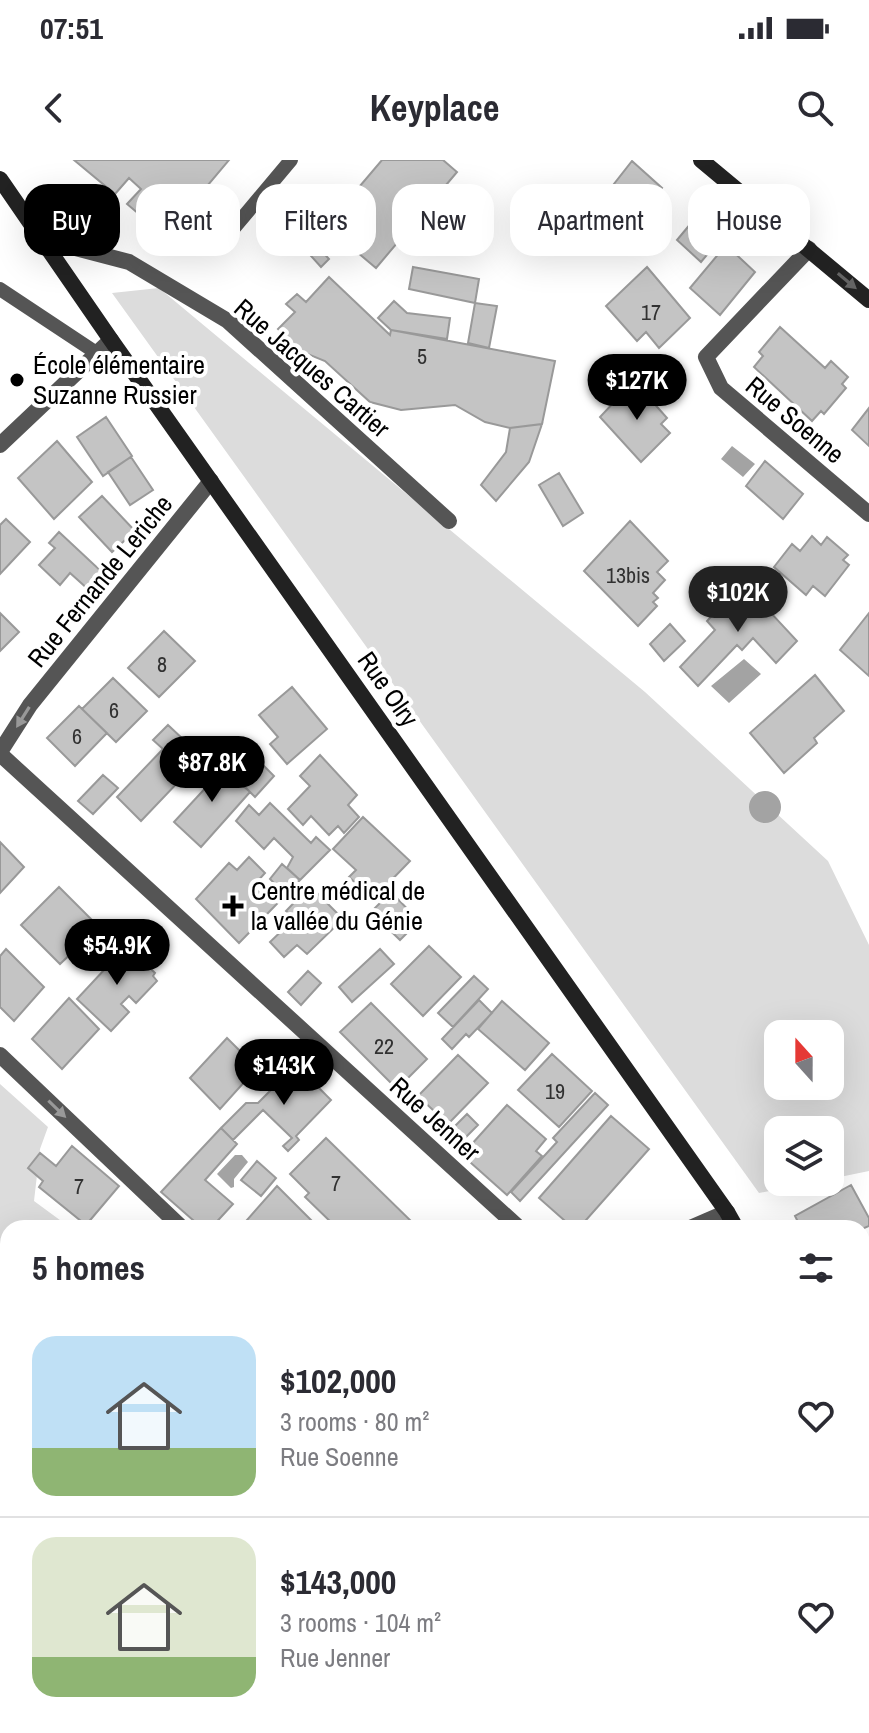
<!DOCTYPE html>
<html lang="en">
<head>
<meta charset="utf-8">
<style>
	body { margin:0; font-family:"Archivo Narrow",sans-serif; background:#f2f2f3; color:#2b2b33; height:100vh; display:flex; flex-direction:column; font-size:30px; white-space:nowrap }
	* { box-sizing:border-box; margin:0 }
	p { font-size:26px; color:#7c7c81 }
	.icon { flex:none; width:44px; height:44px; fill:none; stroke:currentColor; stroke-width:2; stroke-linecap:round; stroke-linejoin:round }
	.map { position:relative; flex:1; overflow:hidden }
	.side { position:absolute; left:0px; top:1060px; width:870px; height:514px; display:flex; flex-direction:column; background:#fff; border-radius:24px 24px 0 0; box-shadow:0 8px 32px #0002 }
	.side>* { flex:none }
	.banner { position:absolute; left:24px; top:24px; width:822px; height:72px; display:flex; gap:16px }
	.needle { width:52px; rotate:339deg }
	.tools { position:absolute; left:764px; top:860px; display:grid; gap:16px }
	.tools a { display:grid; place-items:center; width:80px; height:80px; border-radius:16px; background:#fff; box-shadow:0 8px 32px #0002; font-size:40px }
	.price { position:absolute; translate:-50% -68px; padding:0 18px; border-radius:28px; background:#000; color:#fff; font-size:26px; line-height:52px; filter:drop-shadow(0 2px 4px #0008) }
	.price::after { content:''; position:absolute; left:50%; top:48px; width:24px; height:18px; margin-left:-12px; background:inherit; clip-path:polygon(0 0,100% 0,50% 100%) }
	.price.on { background:#222; color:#fff }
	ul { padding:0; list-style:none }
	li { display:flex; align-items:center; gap:24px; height:200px; padding:0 32px }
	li+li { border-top:2px solid #e1e1e2 }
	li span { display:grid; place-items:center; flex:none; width:224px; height:160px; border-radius:24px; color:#555 }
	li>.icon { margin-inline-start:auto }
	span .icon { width:96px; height:96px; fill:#fffc; stroke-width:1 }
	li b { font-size:34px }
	h2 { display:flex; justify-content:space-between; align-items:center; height:96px; padding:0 32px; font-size:34px }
	.chip { padding:0 28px; border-radius:24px; background:#fff; box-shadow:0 8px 32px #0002; font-size:28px; line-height:72px }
	.chip.on { background:#000; color:#fff }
	.status { display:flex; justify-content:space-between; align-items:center; height:56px; padding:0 40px; background:#fff; direction:ltr }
	.status svg { height:22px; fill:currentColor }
	header { display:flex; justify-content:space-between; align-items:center; height:104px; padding:0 32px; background:#fff; font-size:36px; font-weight:700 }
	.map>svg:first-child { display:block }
	.green { fill:#dcdcdc; fill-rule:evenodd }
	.water { fill:#a3a3a3 }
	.building { fill:#c4c4c4; stroke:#999; stroke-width:2 }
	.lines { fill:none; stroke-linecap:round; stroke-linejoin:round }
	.lane { stroke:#555; stroke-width:14 }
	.street { stroke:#555; stroke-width:16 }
	.secondary { stroke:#222; stroke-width:16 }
	.oneway { fill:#646464 }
	.oneway2 { fill:#999 }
	.poi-dot { fill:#000; stroke:#fff; stroke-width:3 }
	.labels { text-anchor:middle; stroke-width:8; stroke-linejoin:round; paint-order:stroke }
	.number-label { font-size:22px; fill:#313131 }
	.poi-label { font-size:26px; fill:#000; stroke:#fff; text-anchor:start }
	.street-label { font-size:26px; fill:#000; stroke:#fff }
</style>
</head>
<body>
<div class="status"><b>07:51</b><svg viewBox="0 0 49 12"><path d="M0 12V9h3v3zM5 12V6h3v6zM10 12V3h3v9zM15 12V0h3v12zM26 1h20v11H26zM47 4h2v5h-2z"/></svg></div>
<header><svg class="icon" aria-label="back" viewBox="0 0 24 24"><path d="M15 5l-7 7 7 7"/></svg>Keyplace<svg class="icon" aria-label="search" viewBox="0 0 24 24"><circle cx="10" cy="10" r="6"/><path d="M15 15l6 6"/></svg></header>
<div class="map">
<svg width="869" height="1573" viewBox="0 0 869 1573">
	<rect width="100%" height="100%" fill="#fff"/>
	<path class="green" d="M159,128L645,532L828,701L869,785V1011L830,1019V970H778V1022H814L759,1033L112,133ZM778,874H830V926H778Z
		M0,924L48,967L40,989L34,1041L68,1066V1068H8V1566H252L254,1573H0Z"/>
	<path class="water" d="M732,286L755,304L743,317L721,299Z
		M744,499L761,514L729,543L711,526Z
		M749 647a16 16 0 1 1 32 0a16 16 0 1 1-32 0Z
		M235,995H242L248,1002L234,1019V1027L231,1028L217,1014Z"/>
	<path class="building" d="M74,0H229L165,76L127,44L141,29L129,18L115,34Z
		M382,0H443L457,12L376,108L326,66Z
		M632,1L662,28L643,53L649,59L633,80L596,47Z
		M568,40L594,63L580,80L555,57Z
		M702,50L726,72L701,102L677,80Z
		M726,85L755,112L720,155L690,128Z
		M320,89L329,99L321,107L311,96Z
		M413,107L479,119L475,143L409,129Z
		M647,107L690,158L659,188L646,172L637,181L606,146Z
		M329,117L390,175L391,170L555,201L542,264L510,268L485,262L455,245L401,250L370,242L325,201L300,191L278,169L295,152L286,144L297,134L306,142Z
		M394,141L407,153L450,158L447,179L391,170L378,158Z
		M475,143L497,146L489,188L468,183Z
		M780,167L825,208L831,201L848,217L842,224L846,228L824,254L821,251L812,261L754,207L763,196L759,192Z
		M634,221L667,258L661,264L670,273L641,302L600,257Z
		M869,248V286L852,270Z
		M106,257L132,296L103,316L77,277Z
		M542,264L529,302L496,341L481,325L506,292L510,268Z
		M57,281L92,322L54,359L18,318Z
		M131,297L153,330L130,345L108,312Z
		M765,301L803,334L783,359L746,326Z
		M559,313L583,353L563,366L539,325Z
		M102,336L135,371L112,392L79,357Z
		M6,359L30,382L0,414V365Z
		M630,361L668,401L657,412L665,420L653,433L658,438L653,442L657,446L638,466L584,411Z
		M59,372L104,414L89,430L70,413L60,425L39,405L55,388L49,383Z
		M812,376L821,385L827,377L848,395L843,400L849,405L825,436L813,426L806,435L774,407L792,384L800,391Z
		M743,423L797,481L776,503L753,478L742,490L737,485L698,526L680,507L715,470L707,461Z
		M0,453L19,472L0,491Z
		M869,453V516L840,490Z
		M670,464L685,481L664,501L650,484Z
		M164,471L195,501L159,537L128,508Z
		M815,515L844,551L814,578L817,583L784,613L750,573Z
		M113,518L147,551L116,582L82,549Z
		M292,527L327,569L287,604L270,584L278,577L259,555Z
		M79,546L107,573L75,606L47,578Z
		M168,565L202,597L141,661L117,637L163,589L153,580Z
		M320,595L357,635L348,645L359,657L344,673L338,666L329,675L311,656L303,665L288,649L310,626L300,616Z
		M212,598L250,632L201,687L174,662L211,622L200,612Z
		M259,601L274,616L255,637L239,621Z
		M103,615L118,628L93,654L78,641Z
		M270,643L311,683L316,677L330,690L300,720L287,708L293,697L274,678L264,689L236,661L249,645L259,655Z
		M363,657L410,701L373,739L349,717L356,710L333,689Z
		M0,682L24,707L0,733Z
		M249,697L265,713L253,726L264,738L276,725L270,719L282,704L300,720L239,783L196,739L229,703L237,710Z
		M310,726L343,759L307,794L297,785L284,797L270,782L294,759L286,751Z
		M59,727L99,767L60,804L21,765Z
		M391,732L419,761L400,780L371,752Z
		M119,786L135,800L138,797L155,813L153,816L157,821L136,843L129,836L121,844L129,852L111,871L77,839L105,809L101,805Z
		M429,786L461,817L423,856L391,824Z
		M6,789L44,827L14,861L0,847V796Z
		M380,789L394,804L352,842L339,827Z
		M308,811L321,823L301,845L288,832Z
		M474,816L488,829L453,867L438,853Z
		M69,838L99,869L62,909L32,879Z
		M479,840L492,853L469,877L466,874L452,889L442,879Z
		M502,841L549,883L525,910L478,869Z
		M371,843L427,899L397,929L340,872Z
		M227,878L257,908L220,949L190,918Z
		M552,894L592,931L559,967L518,930Z
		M458,895L488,923L448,964L418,936Z
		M296,905L331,940L296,976L299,980L288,991L283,986L292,978L263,950L233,980L221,968L246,943H258Z
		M595,933L608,945L520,1041L511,1032L557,982L553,978Z
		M507,945L546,979L536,991L542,996L507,1035L462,995Z
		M467,954L478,965L457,986L446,975Z
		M611,956L649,989L579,1068H573L539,1038Z
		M221,968L237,984L205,1020L233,1044L211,1068H202L161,1032Z
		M326,978L412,1062L407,1068H337L305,1037L309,1033L290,1014Z
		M72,986L119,1026L86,1065L39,1027L43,1021L28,1008L40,993L56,1006Z
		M257,1001L276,1018L261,1036L241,1020Z
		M851,1025L869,1058V1066L862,1069L801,1068L795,1056Z
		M277,1026L319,1068H240Z
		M864,1099L869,1110V1149L862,1152V1100Z
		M869,1176V1220L862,1205V1179Z
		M862,1377L869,1393V1415L862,1418Z
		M869,1433V1492L862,1495V1437Z
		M869,1500V1528L862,1526V1504Z
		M869,1535V1573H827L843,1566H862V1538Z
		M348,1566H442L446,1573H351Z"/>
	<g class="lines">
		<path class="lane" d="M234,68L291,0
			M0,129L98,194
			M460,1566L463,1573"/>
		<path class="street" d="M41,79L129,102L228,161L449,361
			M809,89L706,197L721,228L869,354
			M0,285L111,180
			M0,592L30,545L211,321
			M0,594L519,1068
			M0,895L182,1068
			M690,1068L727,1052
			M801,1566L805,1573"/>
		<path class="secondary" d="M701,0L869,140
			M0,19L111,180L727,1052L736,1068
			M862,1319L869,1333"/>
	</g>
	<defs><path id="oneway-solid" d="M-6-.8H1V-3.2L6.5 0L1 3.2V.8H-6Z" transform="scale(2)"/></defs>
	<use class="oneway" href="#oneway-solid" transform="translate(847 121) rotate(40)"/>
	<g class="oneway2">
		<use href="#oneway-solid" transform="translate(23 557) rotate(122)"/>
		<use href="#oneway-solid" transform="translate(57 949) rotate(44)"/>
	</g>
	<g class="poi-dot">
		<circle cx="17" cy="220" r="8"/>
		<path d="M229 734h8v8h8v8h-8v8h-8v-8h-8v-8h8z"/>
	</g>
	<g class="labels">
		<g class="number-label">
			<text x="651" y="160">17</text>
			<text x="422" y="204">5</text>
			<text x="628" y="423">13bis</text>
			<text x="162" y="512">8</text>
			<text x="114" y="558">6</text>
			<text x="77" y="584">6</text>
			<text x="384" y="894">22</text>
			<text x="555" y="939">19</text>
			<text x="336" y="1031">7</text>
			<text x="79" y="1034">7</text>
		</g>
		<g class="poi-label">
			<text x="33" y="214">École élémentaire<tspan x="33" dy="30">Suzanne Russier</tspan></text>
			<text x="251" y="740">Centre médical de<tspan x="251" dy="30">la vallée du Génie</tspan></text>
		</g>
		<g class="street-label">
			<text transform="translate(312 208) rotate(41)" y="9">Rue Jacques Cartier</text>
			<text transform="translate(795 260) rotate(40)" y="9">Rue Soenne</text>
			<text transform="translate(100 421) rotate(-51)" y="9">Rue Fernande Leriche</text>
			<text transform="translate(388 529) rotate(55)" y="9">Rue Olry</text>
			<text transform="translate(435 959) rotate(42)" y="9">Rue Jenner</text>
		</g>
	</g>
</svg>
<div class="tools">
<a><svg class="needle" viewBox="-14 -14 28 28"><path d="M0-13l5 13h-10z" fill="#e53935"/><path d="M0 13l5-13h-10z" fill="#7c7c81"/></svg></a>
<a><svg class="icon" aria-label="layers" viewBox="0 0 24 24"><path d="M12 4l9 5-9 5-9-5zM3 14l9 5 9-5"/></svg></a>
</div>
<b class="price" style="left:637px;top:262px">$127K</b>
<b class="price on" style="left:738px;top:474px">$102K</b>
<b class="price" style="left:212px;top:644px">$87.8K</b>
<b class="price" style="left:117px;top:827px">$54.9K</b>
<b class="price" style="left:284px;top:947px">$143K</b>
<div class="banner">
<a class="chip on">Buy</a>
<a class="chip">Rent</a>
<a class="chip">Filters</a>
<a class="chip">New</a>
<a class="chip">Apartment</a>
<a class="chip">House</a>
</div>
<section class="side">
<h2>5 homes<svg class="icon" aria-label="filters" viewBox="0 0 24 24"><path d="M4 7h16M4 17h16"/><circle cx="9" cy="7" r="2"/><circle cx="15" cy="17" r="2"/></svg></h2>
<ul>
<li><span style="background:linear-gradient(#bfe0f5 70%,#8fb573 0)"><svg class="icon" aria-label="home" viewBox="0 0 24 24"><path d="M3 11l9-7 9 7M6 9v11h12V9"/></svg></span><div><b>$102,000</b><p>3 rooms · 80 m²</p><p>Rue Soenne</p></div><svg class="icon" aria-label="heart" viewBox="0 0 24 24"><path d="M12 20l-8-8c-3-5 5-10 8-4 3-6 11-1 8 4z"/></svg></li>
<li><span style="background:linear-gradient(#dfe7d0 75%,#8fb573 0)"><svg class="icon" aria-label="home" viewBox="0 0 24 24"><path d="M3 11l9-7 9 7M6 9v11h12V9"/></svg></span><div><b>$143,000</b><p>3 rooms · 104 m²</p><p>Rue Jenner</p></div><svg class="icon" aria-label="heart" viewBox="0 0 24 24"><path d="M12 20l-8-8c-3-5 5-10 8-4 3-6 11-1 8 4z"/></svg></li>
</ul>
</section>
</div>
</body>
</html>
